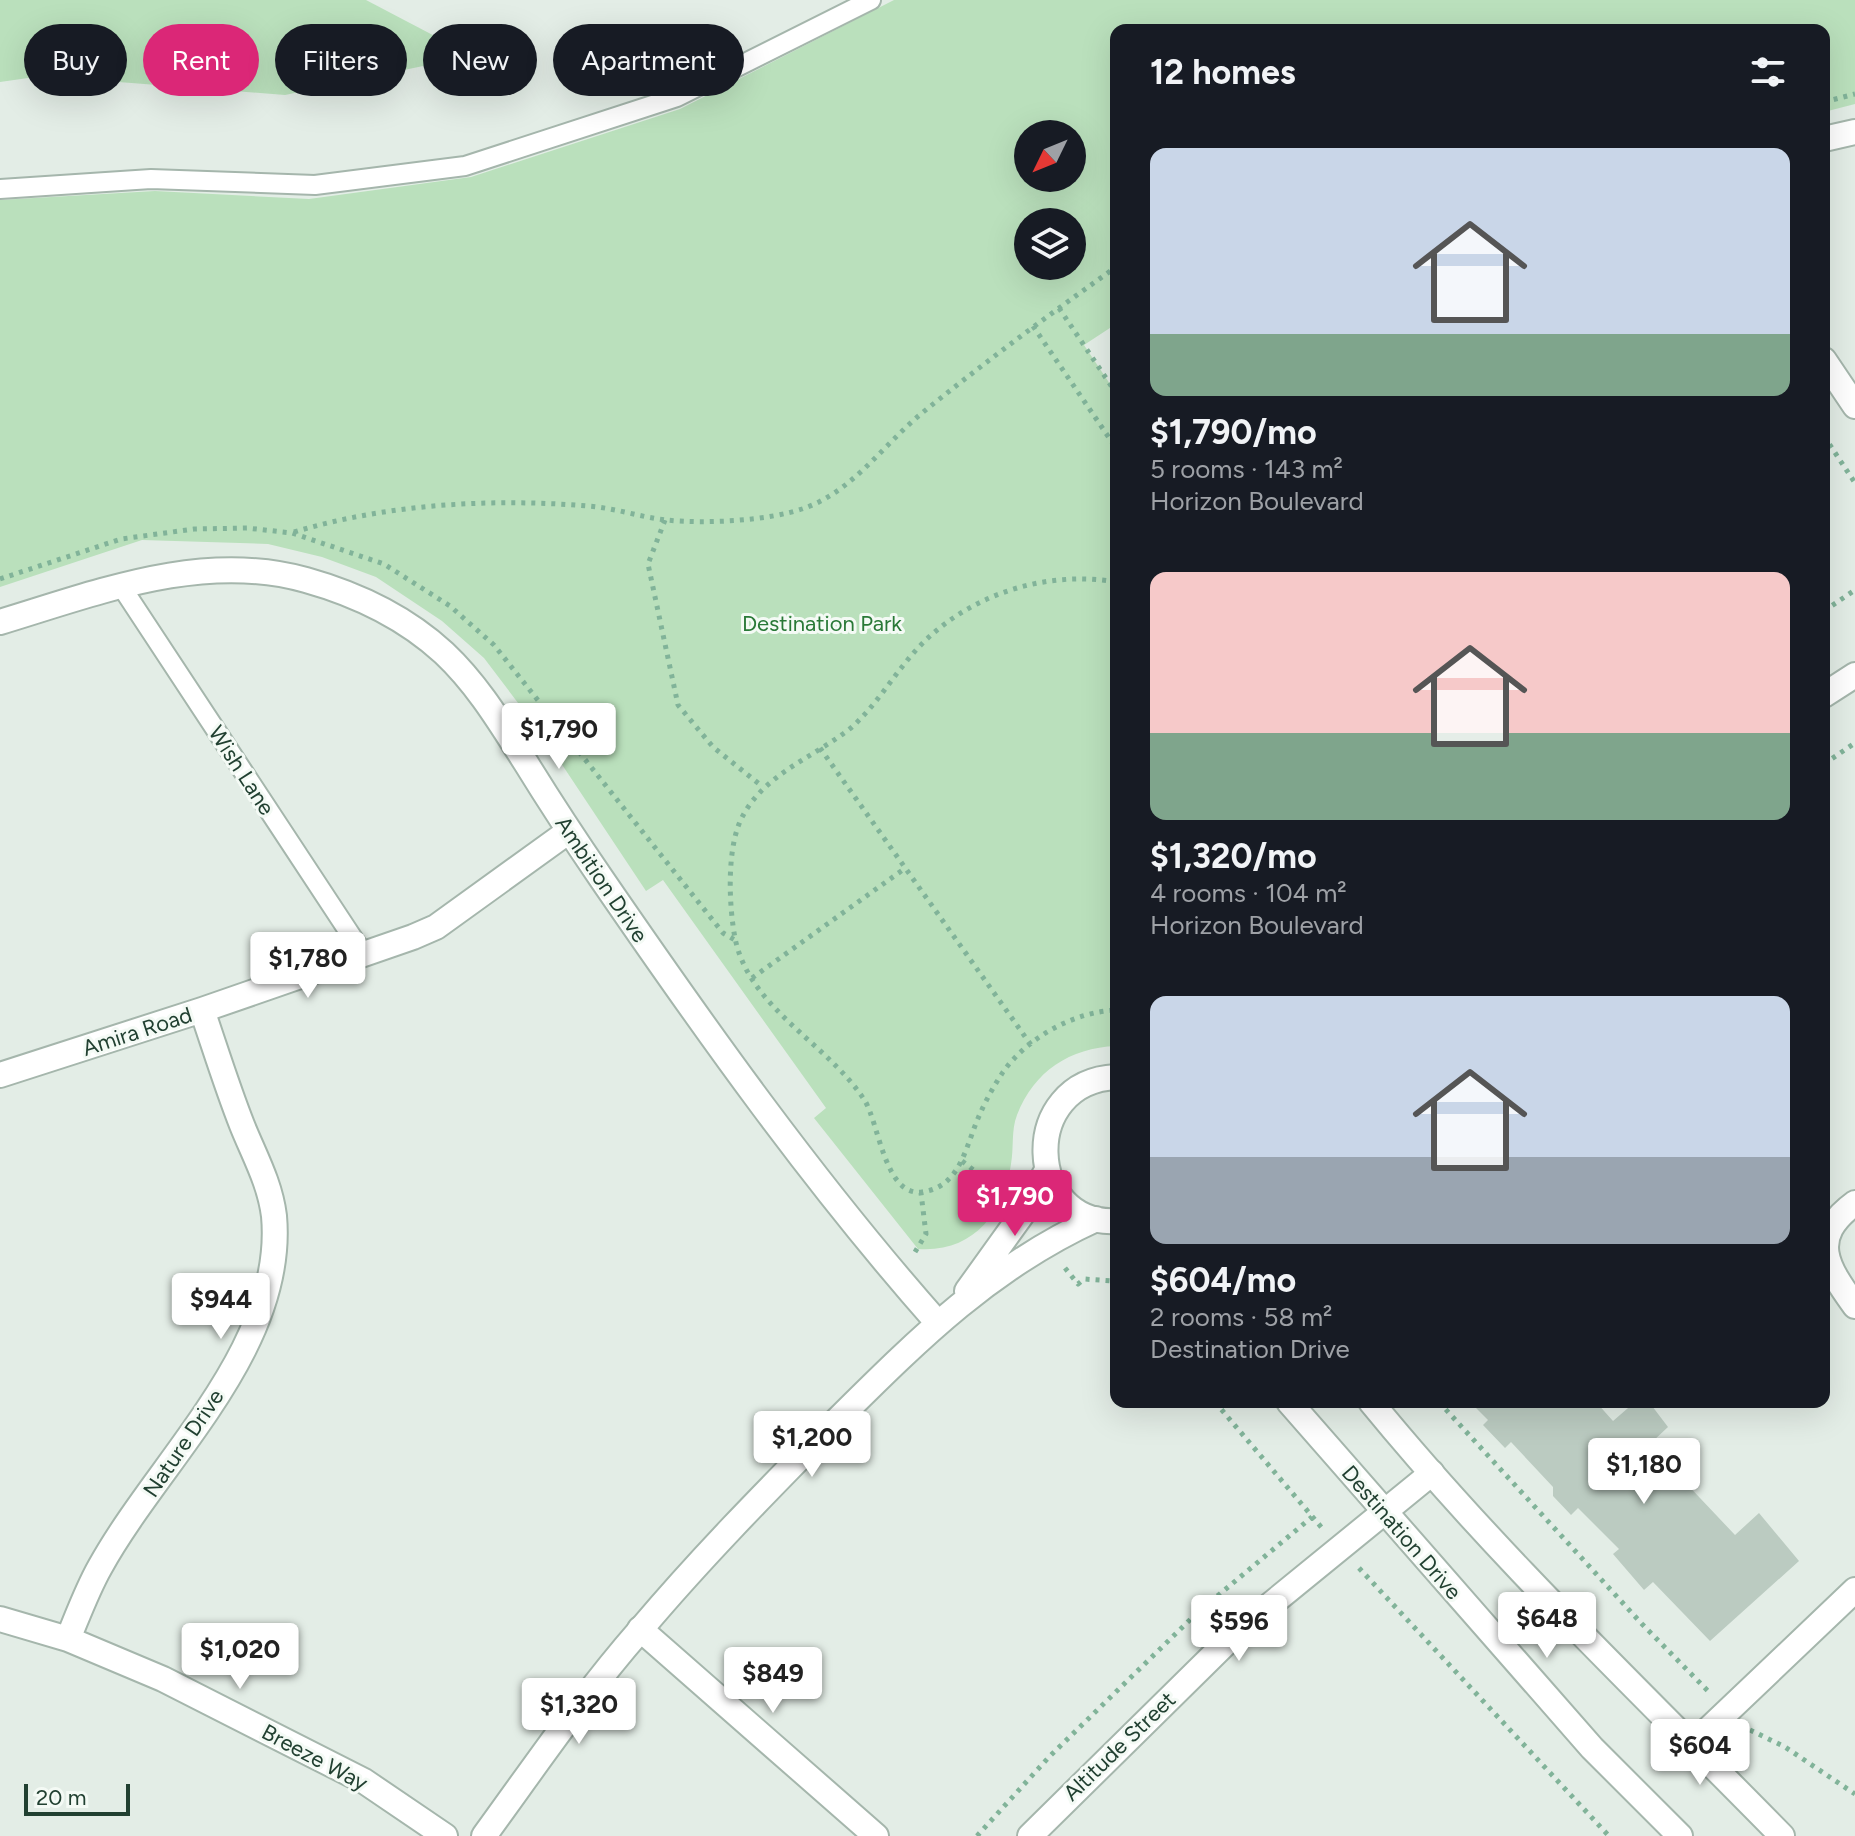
<!DOCTYPE html>
<html lang="en">
<head>
<meta charset="utf-8">
<style>
	body { margin:0; font-family:Figtree,sans-serif; background:#242831; color:#f1f3f6; height:100vh; display:flex; flex-direction:column; font-size:30px; white-space:nowrap }
	* { box-sizing:border-box; margin:0 }
	p { font-size:26px; color:#9ea1a6 }
	.icon { flex:none; width:44px; height:44px; fill:none; stroke:currentColor; stroke-width:2; stroke-linecap:round; stroke-linejoin:round }
	.map { position:relative; flex:1; overflow:hidden }
	.drawer { position:absolute; left:1110px; top:24px; width:720px; height:1384px; display:flex; flex-direction:column; background:#171b24; border-radius:16px; box-shadow:0 8px 32px #0002 }
	.drawer>* { flex:none }
	.hud { position:absolute; left:24px; top:24px; width:760px; height:72px; display:flex; gap:16px }
	.needle { width:52px; rotate:227deg }
	.tools { position:absolute; left:1014px; top:120px; display:grid; gap:16px }
	.tools a { display:grid; place-items:center; width:72px; height:72px; border-radius:50%; background:#171b24; box-shadow:0 8px 32px #0002; font-size:40px }
	.scale { position:absolute; left:24px; bottom:20px; width:106px; box-sizing:border-box; padding-left:8px; border:4px solid #214031; border-top:0; font-size:22px; line-height:28px; white-space:nowrap; color:#214031; -webkit-text-stroke:6px #f4faf5; paint-order:stroke }
	.price { position:absolute; translate:-50% -68px; padding:0 18px; border-radius:8px; background:#fff; color:#222; font-size:26px; line-height:52px; filter:drop-shadow(0 2px 4px #0008) }
	.price::after { content:''; position:absolute; left:50%; top:48px; width:24px; height:18px; margin-left:-12px; background:inherit; clip-path:polygon(0 0,100% 0,50% 100%) }
	.price.active { background:#db2777; color:#fff }
	ul { padding:0; list-style:none }
	li { display:grid; align-content:center; gap:16px; height:424px; padding:0 40px }
	li span { display:grid; place-items:center; height:248px; border-radius:16px; color:#555 }
	li>.icon { margin-inline-start:auto }
	span .icon { width:144px; height:144px; fill:#fffc; stroke-width:1 }
	li b { font-size:34px }
	h2 { display:flex; justify-content:space-between; align-items:center; height:96px; padding:0 40px; font-size:34px }
	.pill { padding:0 28px; border-radius:36px; background:#171b24; box-shadow:0 8px 32px #0002; font-size:28px; line-height:72px }
	.pill.active { background:#db2777; color:#fff }
	.map>svg:first-child { display:block }
	.green { fill:#bae0bc; fill-rule:evenodd }
	.building { fill:#bbcbc1 }
	.lines { fill:none; stroke-linecap:round; stroke-linejoin:round }
	.service-casing { stroke:#a5b6ac; stroke-width:22 }
	.minor-casing { stroke:#a5b6ac; stroke-width:28 }
	.tertiary-casing { stroke:#a5b6ac; stroke-width:28 }
	.path { stroke:#81b399; stroke-width:5; stroke-dasharray:4 6; stroke-linecap:butt }
	.service { stroke:#fff; stroke-width:18 }
	.minor { stroke:#fff; stroke-width:24 }
	.tertiary { stroke:#fff; stroke-width:24 }
	.labels { text-anchor:middle; stroke-width:6; stroke-linejoin:round; paint-order:stroke }
	.park-label { font-size:22px; fill:#297937; stroke:#f4faf5 }
	.street-label { font-size:22px; fill:#214031; stroke:#f4faf5 }
</style>
</head>
<body>
<div class="map">
<svg width="1855" height="1836" viewBox="0 0 1855 1836">
	<rect width="100%" height="100%" fill="#e3ede6"/>
	<path class="green" d="M0,0H366L448,43L513,47L285,95L42,76L0,82Z
		M894,0H1855V104L1824,112V30H1116V324L1084,345L1116,393V1046C1070,1048 1034,1071 1017,1115C1011,1130 1014,1148 1011,1164C1004,1214 972,1253 918,1249L814,1118L826,1108L663,880L646,891L543,736L484,658L442,621L376,577L322,557L268,544L142,540L0,587V200L155,191L309,199L471,177L680,109ZM1072,134V178H1028V134ZM1028,222H1072V266H1028Z"/>
	<path class="building" d="M1470,1402H1596L1613,1421L1635,1402H1649L1668,1427L1652,1442L1668,1458L1665,1461L1735,1535L1759,1513L1799,1561L1710,1641L1653,1582L1644,1590L1613,1554L1619,1549L1578,1508L1571,1515L1553,1496V1487L1511,1442L1505,1448L1483,1425L1488,1420Z"/>
	<g class="lines">
		<g class="service-casing">
			<path id="service" d="M0,189L151,179L315,185L465,166L677,97L871,0
				M121,586L364,955"/>
		</g>
		<g class="minor-casing">
			<path id="minor" d="M1824,139L1855,132
				M1824,360L1855,406
				M0,622C99,592 203,551 306,580C356,594 406,618 444,653C478,685 501,724 526,763C550,802 575,840 601,878C706,1031 814,1183 937,1322
				M0,1075L202,1010L413,937L436,927L569,831
				M1855,1203C1807,1238 1827,1267 1855,1306
				M0,1619L68,1639L163,1679L364,1781L445,1836
				M640,1629L876,1836
				M68,1639C78,1615 87,1590 100,1567C159,1460 286,1348 274,1216C270,1183 254,1155 242,1125C227,1087 215,1048 202,1010
				M1692,1745L1855,1590
				M1030,1836L1237,1632L1432,1473"/>
		</g>
		<g class="tertiary-casing">
			<path id="tertiary" d="M1824,695L1855,675
				M1116,1077C1018,1082 1026,1226 1116,1221
				M967,1291L1023,1213L1047,1170
				M1289,1402L1592,1748L1680,1836
				M1371,1402C1497,1556 1643,1694 1782,1836
				M484,1836C535,1766 584,1694 641,1629C700,1559 763,1495 827,1430C911,1347 986,1269 1096,1219"/>
		</g>
		<path class="path" d="M1824,102L1855,94
			M1059,308L1116,393
			M1033,326L1116,448
			M1824,436L1855,483
			M665,520L648,564L678,705L713,747L763,787
			M294,532C388,504 490,498 588,506C615,508 640,517 666,520C705,524 768,521 805,508C854,490 883,445 922,413C985,362 1050,314 1116,267
			M0,579L121,539L194,529L247,528L292,533L384,564L450,606L494,645L723,933L735,940
			M1116,582C1041,569 959,598 910,657C890,681 875,706 852,727C814,758 759,775 739,824C727,855 729,906 735,938C749,1009 829,1044 865,1101C879,1124 885,1197 922,1192C962,1187 966,1143 980,1114C986,1100 995,1084 1003,1072C1028,1037 1074,1012 1116,1010
			M1824,611L1855,590
			M820,748L1031,1045
			M1824,764L1855,743
			M752,978L904,869
			M962,1161L1003,1193
			M915,1252L926,1234L921,1193
			M1065,1268L1078,1284L1084,1279L1112,1281L1116,1285
			M1215,1402L1322,1528
			M1439,1402L1642,1624L1708,1691
			M1359,1568L1609,1836
			M1750,1730L1785,1747L1855,1794
			M977,1836L1049,1757L1197,1613L1312,1517"/>
		<use href="#service" class="service"/>
		<use href="#minor" class="minor"/>
		<use href="#tertiary" class="tertiary"/>
	</g>
	<g class="labels">
		<g class="park-label">
			<text x="822" y="631">Destination Park</text>
		</g>
		<g class="street-label">
			<text transform="translate(242 770) rotate(57)" y="8">Wish Lane</text>
			<text transform="translate(602 879) rotate(56)" y="8">Ambition Drive</text>
			<text transform="translate(137 1031) rotate(-18)" y="8">Amira Road</text>
			<text transform="translate(183 1443) rotate(-56)" y="8">Nature Drive</text>
			<text transform="translate(1402 1532) rotate(49)" y="8">Destination Drive</text>
			<text transform="translate(1119 1746) rotate(-44)" y="8">Altitude Street</text>
			<text transform="translate(315 1757) rotate(28)" y="8">Breeze Way</text>
		</g>
	</g>
</svg>
<div class="tools">
<a><svg class="needle" viewBox="-14 -14 28 28"><path d="M0-13l5 13h-10z" fill="#e53935"/><path d="M0 13l5-13h-10z" fill="#9ea1a6"/></svg></a>
<a><svg class="icon" aria-label="layers" viewBox="0 0 24 24"><path d="M12 4l9 5-9 5-9-5zM3 14l9 5 9-5"/></svg></a>
</div>
<div class="scale">20 m</div>
<b class="price" style="left:559px;top:771px">$1,790</b>
<b class="price" style="left:308px;top:1000px">$1,780</b>
<b class="price active" style="left:1015px;top:1238px">$1,790</b>
<b class="price" style="left:221px;top:1341px">$944</b>
<b class="price" style="left:812px;top:1479px">$1,200</b>
<b class="price" style="left:1644px;top:1506px">$1,180</b>
<b class="price" style="left:1547px;top:1660px">$648</b>
<b class="price" style="left:1239px;top:1663px">$596</b>
<b class="price" style="left:240px;top:1691px">$1,020</b>
<b class="price" style="left:773px;top:1715px">$849</b>
<b class="price" style="left:579px;top:1746px">$1,320</b>
<b class="price" style="left:1700px;top:1787px">$604</b>
<div class="hud">
<a class="pill">Buy</a>
<a class="pill active">Rent</a>
<a class="pill">Filters</a>
<a class="pill">New</a>
<a class="pill">Apartment</a>
</div>
<section class="drawer">
<h2>12 homes<svg class="icon" aria-label="filters" viewBox="0 0 24 24"><path d="M4 7h16M4 17h16"/><circle cx="9" cy="7" r="2"/><circle cx="15" cy="17" r="2"/></svg></h2>
<ul>
<li><span style="background:linear-gradient(#c9d6e8 75%,#7fa58c 0)"><svg class="icon" aria-label="home" viewBox="0 0 24 24"><path d="M3 11l9-7 9 7M6 9v11h12V9"/></svg></span><div><b>$1,790/mo</b><p>5 rooms · 143 m²</p><p>Horizon Boulevard</p></div></li>
<li><span style="background:linear-gradient(#f6c9c9 65%,#7fa58c 0)"><svg class="icon" aria-label="home" viewBox="0 0 24 24"><path d="M3 11l9-7 9 7M6 9v11h12V9"/></svg></span><div><b>$1,320/mo</b><p>4 rooms · 104 m²</p><p>Horizon Boulevard</p></div></li>
<li><span style="background:linear-gradient(#c9d6e8 65%,#9aa5b1 0)"><svg class="icon" aria-label="home" viewBox="0 0 24 24"><path d="M3 11l9-7 9 7M6 9v11h12V9"/></svg></span><div><b>$604/mo</b><p>2 rooms · 58 m²</p><p>Destination Drive</p></div></li>
</ul>
</section>
</div>
</body>
</html>
